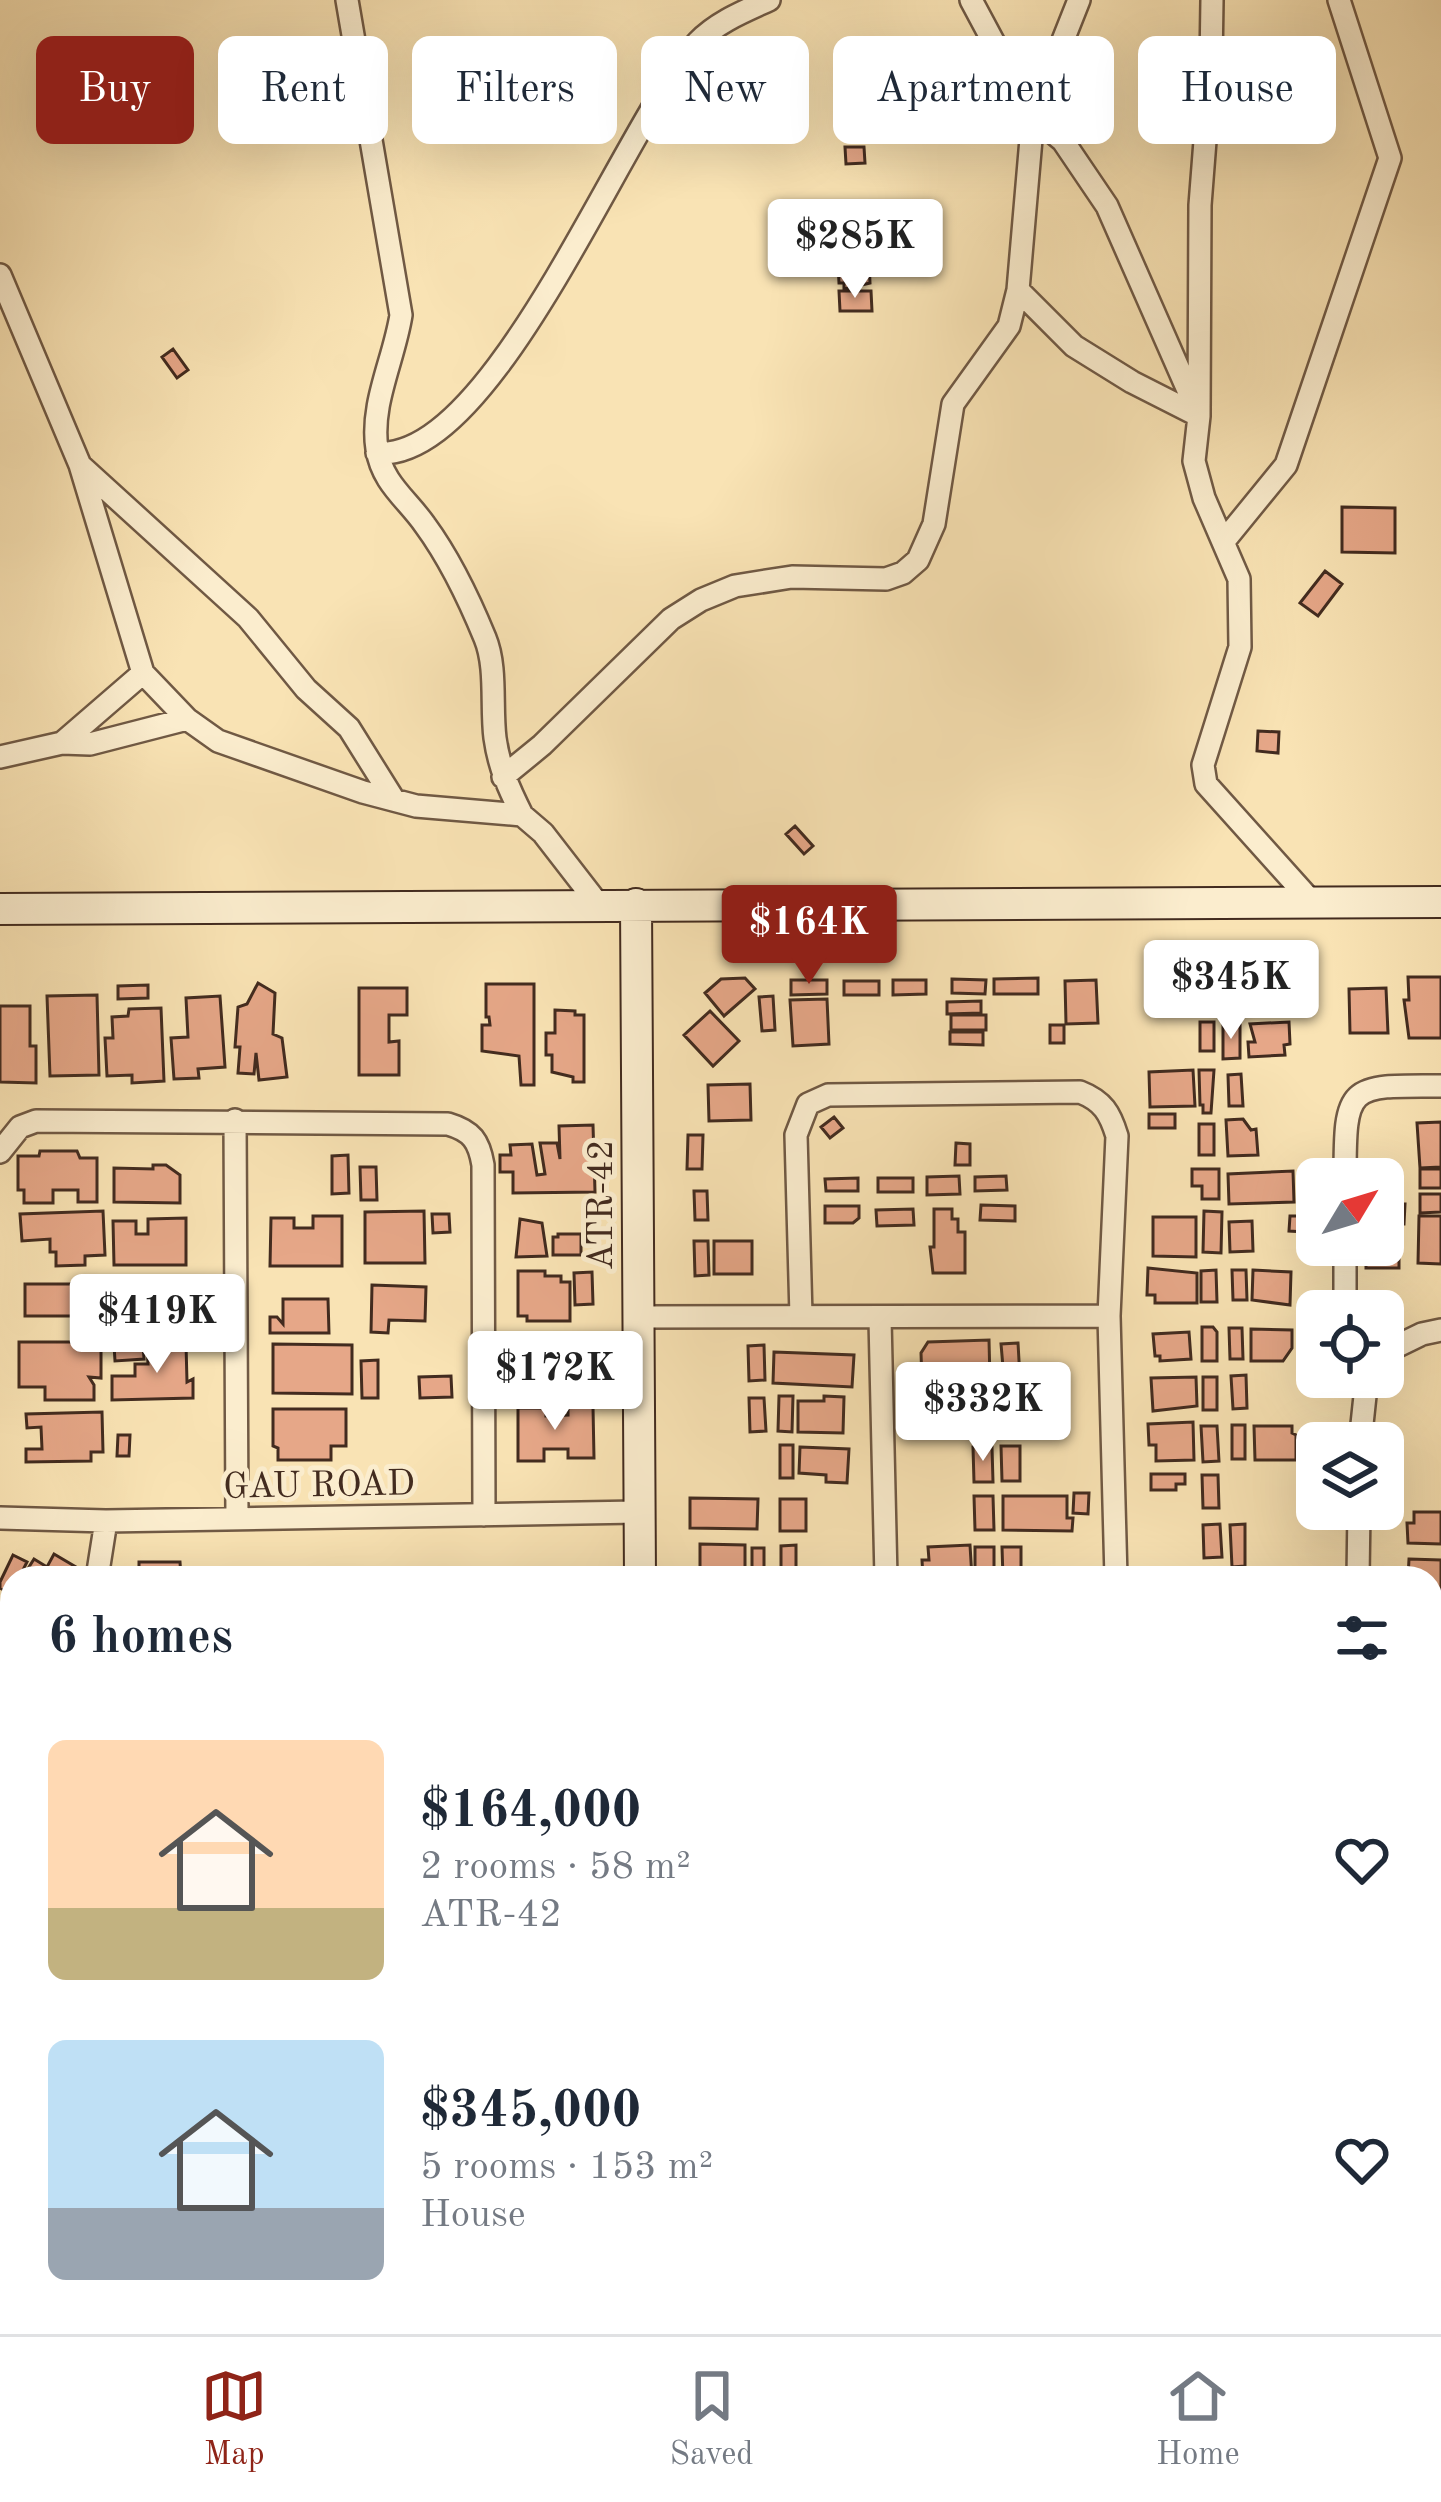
<!DOCTYPE html>
<html lang="en">
<head>
<meta charset="utf-8">
<style>
	body { margin:0; font-family:"Old Standard TT",serif; background:#f6f6f7; color:#1f2937; height:100vh; display:flex; flex-direction:column; font-size:45px; white-space:nowrap }
	* { box-sizing:border-box; margin:0 }
	p { font-size:39px; color:#747a83 }
	.icon { flex:none; width:66px; height:66px; fill:none; stroke:currentColor; stroke-width:2; stroke-linecap:round; stroke-linejoin:round }
	.map { position:relative; flex:1; overflow:hidden }
	.details { position:absolute; left:0px; top:1566px; width:1443px; height:768px; display:flex; flex-direction:column; background:#fff; border-radius:36px 36px 0 0; box-shadow:0 12px 48px #0002 }
	.details>* { flex:none }
	.guide { position:absolute; left:36px; top:36px; width:1371px; height:108px; display:flex; gap:24px }
	.needle { width:78px; rotate:52deg }
	.fabs { position:absolute; left:1296px; top:1158px; display:grid; gap:24px }
	.fabs a { display:grid; place-items:center; width:108px; height:108px; border-radius:18px; background:#fff; box-shadow:0 12px 48px #0002; font-size:60px }
	.price { position:absolute; translate:-50% -102px; padding:0 27px; border-radius:12px; background:#fff; color:#222; font-size:39px; line-height:78px; filter:drop-shadow(0 3px 6px #0008) }
	.price::after { content:''; position:absolute; left:50%; top:72px; width:36px; height:27px; margin-left:-18px; background:inherit; clip-path:polygon(0 0,100% 0,50% 100%) }
	.price.on { background:#8f2418; color:#fff }
	ul { padding:0; list-style:none }
	li { display:flex; align-items:center; gap:36px; height:300px; padding:0 48px }
	li span { display:grid; place-items:center; flex:none; width:336px; height:240px; border-radius:18px; color:#555 }
	li>.icon { margin-inline-start:auto }
	span .icon { width:144px; height:144px; fill:#fffc; stroke-width:1 }
	li b { font-size:51px }
	h2 { display:flex; justify-content:space-between; align-items:center; height:144px; padding:0 48px; font-size:51px }
	.pill { padding:0 42px; border-radius:18px; background:#fff; box-shadow:0 12px 48px #0002; font-size:42px; line-height:108px }
	.pill.on { background:#8f2418; color:#fff }
	.tab-bar { display:flex; justify-content:space-around; align-items:center; height:168px; border-top:3px solid #e0e1e3; background:#fff; font-size:33px; color:#747a83 }
	.tab-bar a { display:grid; justify-items:center; gap:6px }
	.tab-bar .on { color:#8f2418 }
	.map>svg:first-child { display:block }
	.building { fill:#e6a788; stroke:#422b1f; stroke-width:3 }
	.lines { fill:none; stroke-linecap:round; stroke-linejoin:round }
	.street-casing { stroke:#705944; stroke-width:26 }
	.secondary-casing { stroke:#422b1f; stroke-width:34 }
	.street { stroke:#fbedce; stroke-width:21 }
	.secondary { stroke:#fbedce; stroke-width:30 }
	.labels { text-anchor:middle; stroke-width:10; stroke-linejoin:round; paint-order:stroke }
	.street-label { font-size:36px; fill:#422b1f; stroke:#fbedce }
</style>
</head>
<body>
<div class="map">
<svg width="1441" height="2334" viewBox="0 0 1441 2334">
	<rect width="100%" height="100%" fill="#f9e3b4"/>
	<filter id="stains"><feTurbulence type="fractalNoise" baseFrequency=".00167" numOctaves="4"/><feColorMatrix values="0 0 0 0 .2 0 0 0 0 .09 0 0 0 0 .02 0 0 0 .5 -.17"/></filter>
	<radialGradient id="worn" r=".72"><stop offset=".6" stop-color="#630" stop-opacity="0"/><stop offset="1" stop-color="#630" stop-opacity=".3"/></radialGradient>
	<path class="building" d="M845,147H864L865,163L846,164Z
		M848,260H869L870,283L844,289V283H839L838,264H848Z
		M839,291H871L872,311H840Z
		M173,349L188,370L177,378L162,357Z
		M1342,507L1395,508V553L1342,552Z
		M1325,571L1342,584L1318,616L1300,603Z
		M1258,731L1279,732L1278,753L1257,751Z
		M795,826L813,846L804,854L786,834Z
		M1180,977H1215V992H1180Z
		M1230,977H1265V992H1230Z
		M1408,977H1441V1038H1409L1404,1000H1409Z
		M745,978L755,989L724,1016L705,993L721,979Z
		M1038,978V994H994V979Z
		M952,979L986,980L985,994L952,993Z
		M791,980H827V994L791,995Z
		M893,980H926V994L893,995Z
		M1096,980L1098,1023L1066,1024L1065,981Z
		M844,981H879V995H844Z
		M258,983L275,993L273,1034L282,1038L287,1077L259,1080L256,1053L254,1074L238,1073L240,1047H235L238,1007L247,1004Z
		M486,984H534V1085H521L519,1056L482,1051V1025H490L489,1017H486Z
		M148,985V998L118,999V986Z
		M359,988H407V1015H389V1042L399,1041V1075H359Z
		M1386,988L1388,1033H1350L1349,989Z
		M97,995L99,1075L50,1076L47,996Z
		M220,996L225,1067L198,1069L199,1078L174,1079L171,1038L188,1037L186,998Z
		M773,996L775,1030L762,1031L759,997Z
		M827,999L829,1044L793,1046L790,1000Z
		M981,1001V1013L947,1014V1002Z
		M0,1006H30V1046H36V1083L0,1082Z
		M161,1008L164,1081L132,1083V1075L107,1076L105,1038H113L112,1017L128,1016L129,1009Z
		M555,1010L575,1011V1015H584V1082H573V1077L552,1072V1055H546V1033H555Z
		M710,1011L739,1041L713,1066L684,1035Z
		M951,1015H986V1030H951Z
		M1200,1022H1214V1051H1200Z
		M1289,1022L1290,1044L1284,1045L1285,1055L1249,1057L1248,1042H1255L1250,1024Z
		M1050,1025H1064V1043H1050Z
		M1223,1025H1240V1058L1223,1059Z
		M950,1032H983V1045L950,1044Z
		M1193,1070L1195,1106L1150,1107L1149,1072Z
		M1199,1070H1214L1211,1113H1203V1105H1200Z
		M1241,1074L1243,1106H1229L1228,1075Z
		M750,1084L751,1120L709,1121L708,1085Z
		M1149,1114H1175V1128H1149Z
		M834,1117L843,1128L830,1138L821,1127Z
		M1243,1119L1251,1130L1256,1129L1258,1155L1228,1156L1226,1120Z
		M1441,1122V1167L1420,1168L1417,1123Z
		M1199,1124H1214V1155H1199Z
		M593,1125L595,1192L513,1193V1172H500V1155H511L510,1145L532,1144L537,1175L545,1174L540,1143H557L560,1159L559,1126Z
		M688,1135H703L702,1169H687Z
		M956,1143L970,1144V1165H955Z
		M40,1151H77L80,1158H97V1202H78V1190H53V1203H24V1190H18V1156H39Z
		M348,1155L349,1193L332,1194V1156Z
		M153,1165H166L180,1175V1203L114,1202V1168L153,1169Z
		M360,1167H376L377,1200H361Z
		M1192,1169H1219V1199H1202V1186H1192Z
		M1420,1169H1441V1188H1420Z
		M1293,1171L1294,1202L1229,1204L1228,1174Z
		M959,1176L960,1194L927,1195V1177Z
		M1006,1176L1007,1190L975,1191V1177Z
		M858,1178V1191H826L825,1179Z
		M878,1178H913V1192H878Z
		M694,1191H707L708,1220H695Z
		M1420,1194H1441V1212L1420,1213Z
		M1383,1204H1405L1404,1224H1399V1268H1366V1245H1383Z
		M981,1205L1015,1206V1221L980,1220Z
		M825,1206H859V1218L853,1223H825Z
		M913,1209L914,1225L877,1226L876,1210Z
		M934,1209H952V1219H958V1232H965V1273H933L930,1247H934Z
		M103,1211L105,1255L85,1256V1265L56,1266V1252H50V1239L22,1241L20,1214Z
		M424,1211L425,1263H365V1212Z
		M1204,1211L1222,1212L1221,1253L1203,1252Z
		M432,1214H449L450,1232L433,1233Z
		M313,1216H342V1266H270L271,1218H294V1228H313Z
		M1290,1216H1305V1232L1289,1231Z
		M1419,1216H1441V1264L1418,1263Z
		M1153,1217H1196V1257L1153,1256Z
		M186,1218V1265H114L113,1221H136V1234H148V1219Z
		M520,1219L542,1223L547,1256L516,1257Z
		M1252,1221L1253,1251L1230,1252L1229,1222Z
		M558,1234H581V1255H553V1237H558Z
		M694,1241H708L709,1275L695,1276Z
		M714,1241H752V1274H714Z
		M1148,1268L1197,1273V1303H1155V1295H1147Z
		M1216,1270L1217,1302H1201V1271Z
		M1232,1270H1246L1247,1300H1233Z
		M1253,1270L1291,1272L1290,1305L1252,1300Z
		M518,1271H545V1276H561V1282H570V1321H527V1316H518Z
		M592,1272L593,1304L575,1305L574,1273Z
		M111,1278H193V1311H187V1333L159,1332V1315H111Z
		M25,1284H75V1316H25Z
		M372,1285L426,1287L425,1321L389,1320L388,1333L371,1332Z
		M77,1296H100V1331L73,1332Z
		M283,1299H328L329,1333H270V1317H277L283,1324Z
		M1202,1327H1213L1217,1332V1361H1202Z
		M1229,1328H1242L1243,1359H1230Z
		M1251,1329L1292,1330V1348L1283,1361H1251Z
		M1189,1332L1191,1359L1160,1361V1356H1155L1153,1334Z
		M989,1340L990,1381L922,1382L921,1353L928,1342Z
		M565,1341V1386H516L515,1342Z
		M19,1342H101V1378L89,1377L94,1385V1400H45V1387H19Z
		M1018,1343L1020,1378L1004,1379L1001,1344Z
		M143,1344L144,1359L115,1361L114,1345Z
		M186,1344L187,1382L193,1379V1398L112,1400V1376H135V1364H148L147,1345Z
		M273,1344L352,1345V1394L273,1393Z
		M764,1345L765,1380L749,1381L748,1346Z
		M774,1352L854,1355L852,1387L773,1383Z
		M378,1360V1398H362L361,1361Z
		M573,1364L595,1365V1392H578Z
		M1246,1375L1247,1408L1233,1409L1231,1376Z
		M451,1376L452,1397L420,1398L419,1377Z
		M1196,1377L1197,1406L1153,1411L1151,1378Z
		M1203,1377H1217V1410H1203Z
		M1064,1392L1066,1427L1003,1430L1001,1395Z
		M779,1396H793L792,1432L778,1431Z
		M824,1396L844,1397L843,1433L798,1432V1401H824Z
		M974,1396H992V1431H974Z
		M749,1398H764L766,1431L750,1432Z
		M568,1407H593L594,1458H568V1449H544V1461H518V1408H546V1416L568,1415Z
		M273,1409H346V1446H331V1460H278V1448L273,1446Z
		M102,1412L103,1452H91V1461L26,1462V1449H42L41,1427L27,1428L26,1414Z
		M1193,1422L1194,1460L1156,1461V1445H1149L1148,1424Z
		M1232,1425H1245V1459H1232Z
		M1201,1426H1217L1219,1461L1203,1462Z
		M1254,1426H1292V1433L1296,1435V1460H1255Z
		M118,1435H130L129,1456H117Z
		M780,1445H793V1478H780Z
		M1001,1446H1020V1481H1002Z
		M800,1447L849,1449L847,1483L826,1482V1475L799,1473Z
		M973,1447H992L993,1482H974Z
		M1151,1474H1185V1484H1176V1490H1151Z
		M1202,1475H1218L1219,1508H1203Z
		M1074,1493H1089L1088,1514L1073,1513Z
		M974,1496H993L994,1530H975Z
		M1003,1496H1067V1518H1073L1072,1531L1003,1530Z
		M690,1498L758,1499L757,1529L690,1528Z
		M780,1499H806V1531H780Z
		M1414,1512H1441V1544L1408,1543L1407,1523H1414Z
		M1220,1524L1222,1557L1204,1558L1203,1525Z
		M1245,1524V1566L1232,1567L1230,1525Z
		M700,1544L745,1545V1578H700Z
		M796,1545V1578H781V1546Z
		M970,1545L972,1578H923L922,1560H929L928,1547Z
		M975,1547H994V1578H975Z
		M1002,1547H1021V1578H1003Z
		M752,1548H764V1578H752Z
		M54,1554L76,1567L69,1578L24,1575L34,1559L47,1567Z
		M13,1555L27,1562L19,1578H12V1594L0,1588V1582Z
		M1409,1559L1441,1560V1590H1431V1595V1578H1408Z
		M139,1562H180L181,1578H139Z
		M510,1571H590V1578H511Z
		M1431,1607L1441,1608V1643L1431,1642Z
		M1431,1659H1441V1692H1431Z
		M0,1665L12,1672V1707L7,1716L0,1712Z
		M1431,1708L1441,1709V1742L1431,1741Z
		M1431,1757H1441V1790L1431,1791Z
		M1431,1803H1441V1840H1431Z
		M1431,1848H1441V1897L1431,1896Z
		M1431,1905H1441V1941H1431Z
		M12,2017L10,2091L0,2092V2018Z
		M1431,2111H1439L1438,2156H1431Z
		M12,2120V2165H0V2121Z
		M338,2322L371,2324V2334H338Z
		M445,2322H492V2334H445Z
		M544,2322H590V2334H544Z
		M756,2322H786L787,2331L766,2332Z
		M829,2322V2333H808L796,2322Z
		M958,2322H1000V2327L988,2333L958,2331Z
		M1380,2322H1417V2334H1380Z
		M1200,2323V2334H1165V2324Z
		M1318,2323H1359V2334H1318Z
		M60,2324L61,2334H34V2326Z
		M286,2325L322,2326V2334H287Z
		M1215,2325L1256,2326V2334H1215Z
		M132,2326L168,2328L167,2334H132Z
		M234,2326H268V2334H234Z
		M1117,2326H1149L1150,2334H1117Z"/>
	<g class="lines">
		<g class="street-casing">
			<path id="street" d="M347,0L401,315C394,360 370,404 377,449C382,483 407,499 425,525C450,559 469,599 485,638C497,667 491,706 495,738C499,767 509,789 522,815
				M971,0L1033,116L1063,141L1107,206L1195,406
				M1212,0L1211,64L1200,205L1199,416L1194,461L1204,498L1239,579L1240,647L1203,765L1206,784L1312,902
				M0,275L80,465L143,673L187,719L218,741L363,792L416,806L522,815L543,833L598,904
				M1018,290L1074,346L1132,382L1199,416
				M377,453C495,462 625,121 698,42C717,22 745,11 769,0
				M80,465L248,618L306,689L349,728L394,800
				M1224,541L1286,465L1390,158L1339,0
				M62,743L143,673
				M0,757L62,743L90,744L187,719
				M503,777L542,745L671,619L701,600L735,586L792,577L886,579L903,573L918,560L934,524L953,404L1009,326L1018,290L1033,116L1079,0
				M235,1120L237,1516
				M0,1152L20,1127L36,1121L448,1124C472,1131 479,1141 483,1165L484,1515
				M1345,1179C1345,1085 1347,1085 1441,1086
				M1345,1245V1298L1351,1311
				M801,1316L796,1135L808,1104L828,1095L1080,1092C1103,1101 1110,1113 1117,1136L1109,1316L1116,1578
				M638,1317L1109,1316
				M880,1319L886,1578
				M1383,1353L1422,1334L1441,1330
				M1360,1443L1367,1377
				M0,1518L106,1521L638,1512
				M97,1578L106,1521
				M1358,1578L1359,1509
				M1431,1971H1441
				M1431,2216H1441
				M403,2322V2334
				M1,2334L3,2215H12
				M1024,2334V2322"/>
		</g>
		<g class="secondary-casing">
			<path id="secondary" d="M636,904L640,1578
				M0,909L1441,902
				M647,2334V2322"/>
		</g>
		<use href="#street" class="street"/>
		<use href="#secondary" class="secondary"/>
	</g>
	<g class="labels">
		<g class="street-label">
			<text transform="translate(599 1205) rotate(-90)" y="13">ATR-42</text>
			<text transform="translate(319 1483) rotate(-1)" y="13">GAU ROAD</text>
		</g>
	</g>
	<rect width="100%" height="100%" filter="url(#stains)"/>
	<rect width="100%" height="100%" fill="url(#worn)"/>
</svg>
<div class="fabs">
<a><svg class="needle" viewBox="-14 -14 28 28"><path d="M0-13l5 13h-10z" fill="#e53935"/><path d="M0 13l5-13h-10z" fill="#747a83"/></svg></a>
<a><svg class="icon" aria-label="locate" viewBox="0 0 24 24"><circle cx="12" cy="12" r="6"/><path d="M12 2v4M12 18v4M2 12h4M18 12h4"/></svg></a>
<a><svg class="icon" aria-label="layers" viewBox="0 0 24 24"><path d="M12 4l9 5-9 5-9-5zM3 14l9 5 9-5"/></svg></a>
</div>
<b class="price" style="left:855px;top:301px">$285K</b>
<b class="price on" style="left:809px;top:987px">$164K</b>
<b class="price" style="left:1231px;top:1042px">$345K</b>
<b class="price" style="left:157px;top:1376px">$419K</b>
<b class="price" style="left:555px;top:1433px">$172K</b>
<b class="price" style="left:983px;top:1464px">$332K</b>
<div class="guide">
<a class="pill on">Buy</a>
<a class="pill">Rent</a>
<a class="pill">Filters</a>
<a class="pill">New</a>
<a class="pill">Apartment</a>
<a class="pill">House</a>
</div>
<section class="details">
<h2>6 homes<svg class="icon" aria-label="filters" viewBox="0 0 24 24"><path d="M4 7h16M4 17h16"/><circle cx="9" cy="7" r="2"/><circle cx="15" cy="17" r="2"/></svg></h2>
<ul>
<li><span style="background:linear-gradient(#ffd9b3 70%,#c2b280 0)"><svg class="icon" aria-label="home" viewBox="0 0 24 24"><path d="M3 11l9-7 9 7M6 9v11h12V9"/></svg></span><div><b>$164,000</b><p>2 rooms · 58 m²</p><p>ATR-42</p></div><svg class="icon" aria-label="heart" viewBox="0 0 24 24"><path d="M12 20l-8-8c-3-5 5-10 8-4 3-6 11-1 8 4z"/></svg></li>
<li><span style="background:linear-gradient(#bfe0f5 70%,#9aa5b1 0)"><svg class="icon" aria-label="home" viewBox="0 0 24 24"><path d="M3 11l9-7 9 7M6 9v11h12V9"/></svg></span><div><b>$345,000</b><p>5 rooms · 153 m²</p><p>House</p></div><svg class="icon" aria-label="heart" viewBox="0 0 24 24"><path d="M12 20l-8-8c-3-5 5-10 8-4 3-6 11-1 8 4z"/></svg></li>
</ul>
</section>
</div>
<nav class="tab-bar">
<a class="on"><svg class="icon" aria-label="map" viewBox="0 0 24 24"><path d="M3 6l6-2 6 2 6-2v14l-6 2-6-2-6 2zM9 4v14M15 6v14"/></svg>Map</a>
<a><svg class="icon" aria-label="saved" viewBox="0 0 24 24"><path d="M7 4h10v16l-5-4-5 4z"/></svg>Saved</a>
<a><svg class="icon" aria-label="home" viewBox="0 0 24 24"><path d="M3 11l9-7 9 7M6 9v11h12V9"/></svg>Home</a>
</nav>
</body>
</html>
